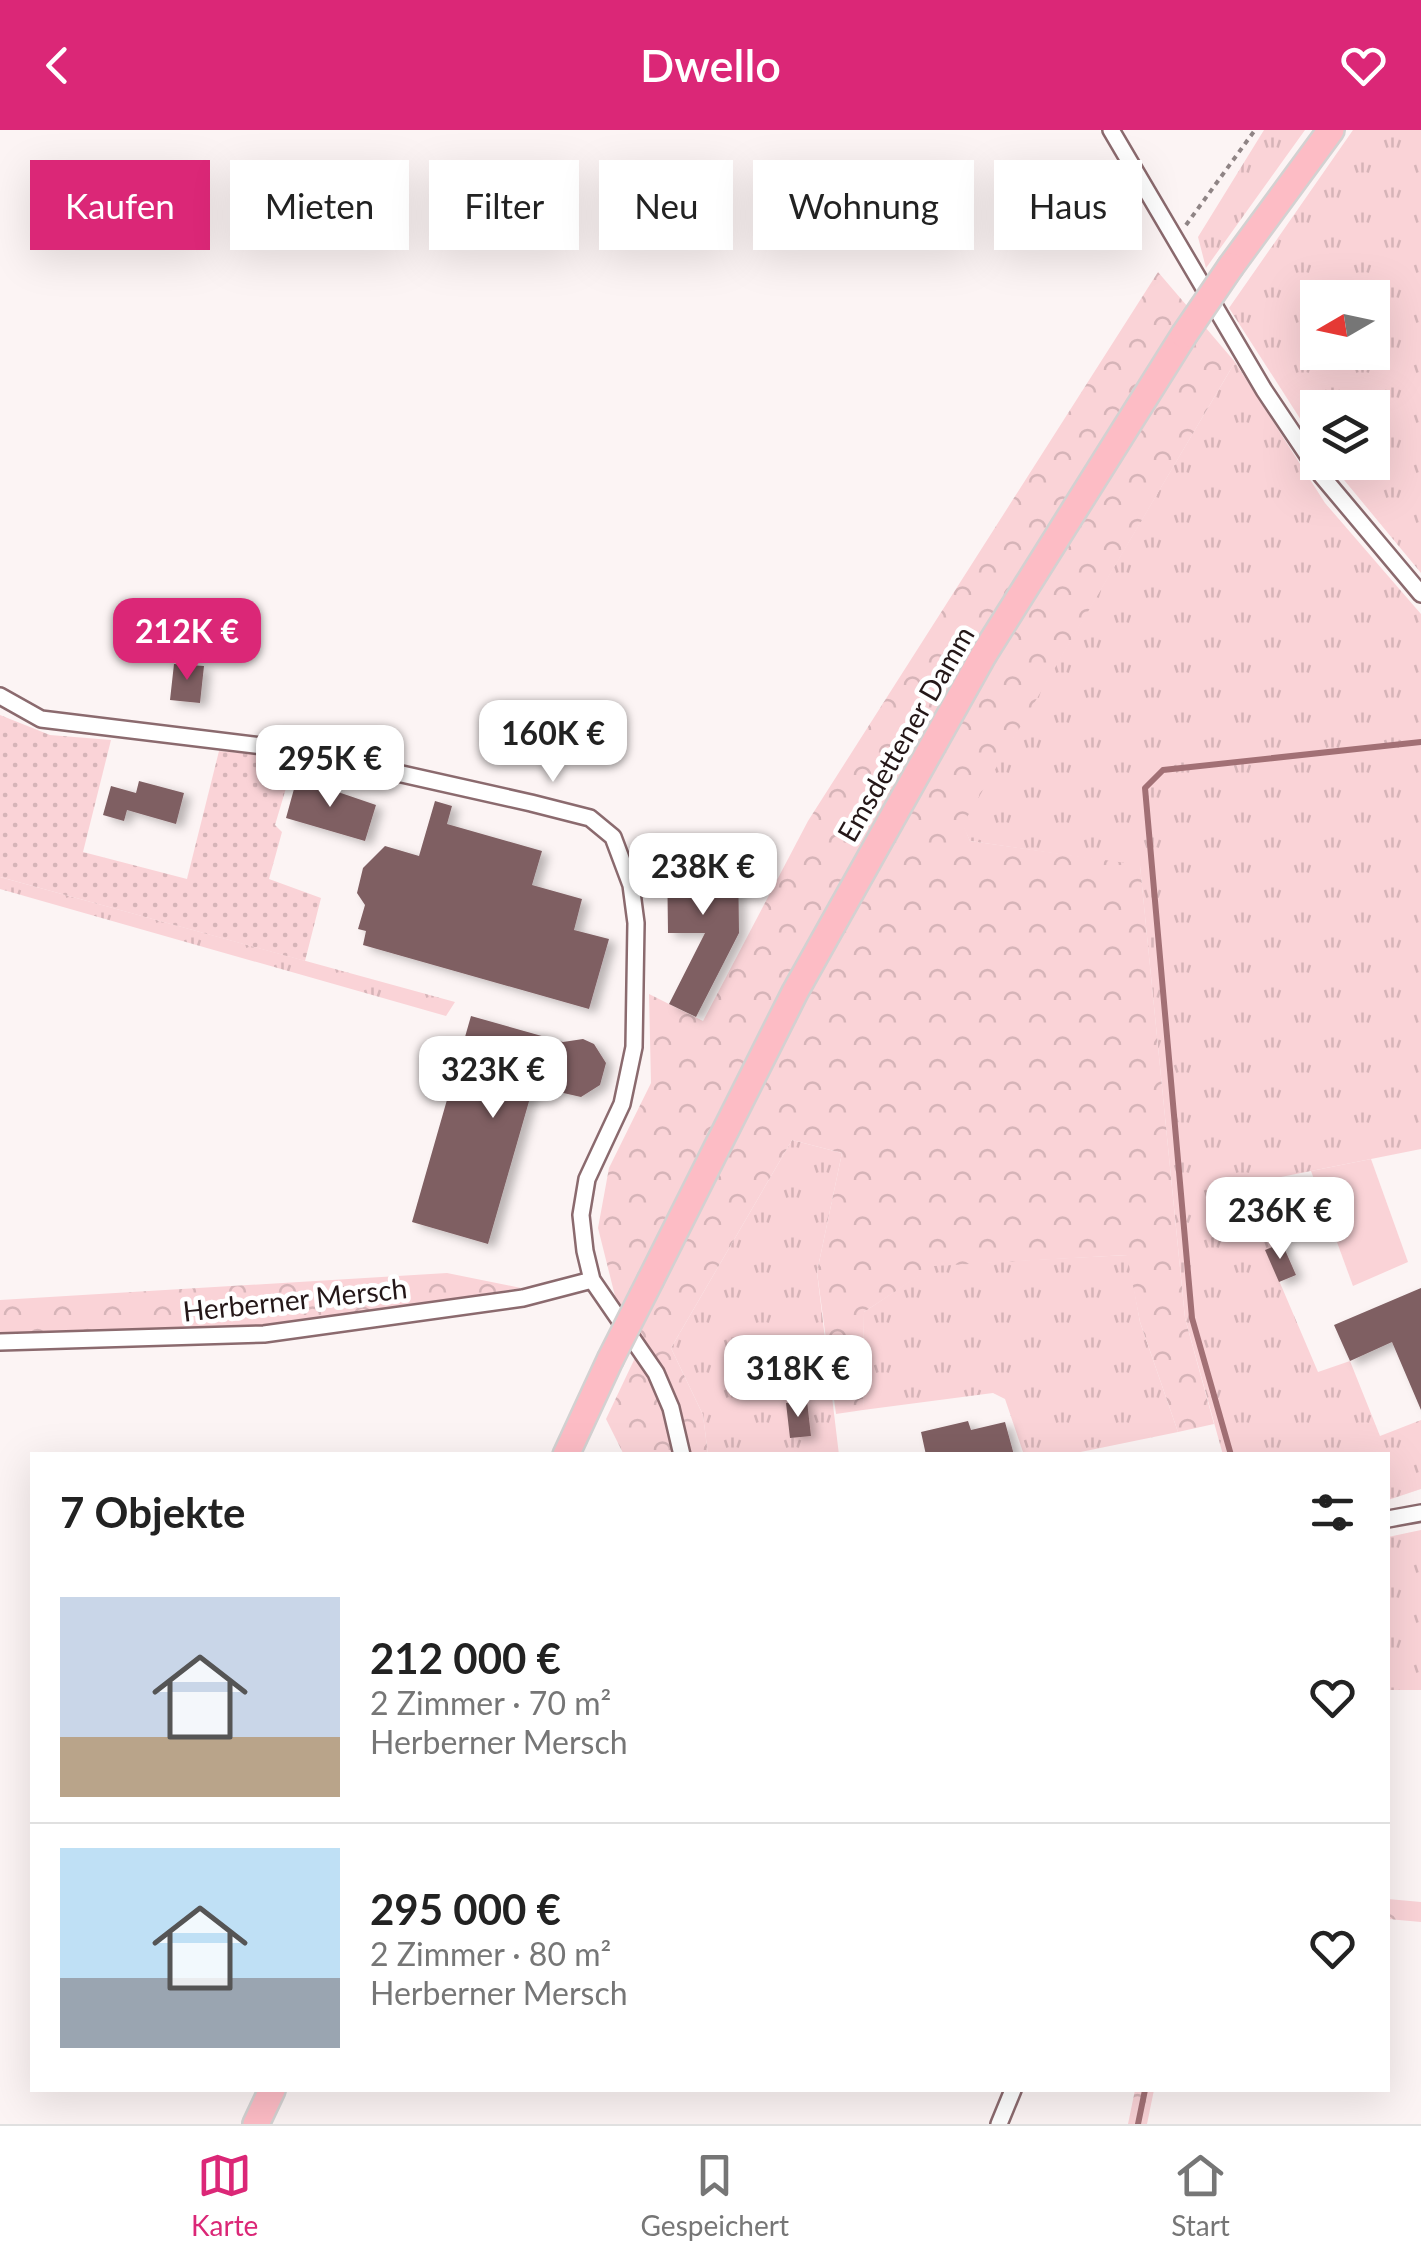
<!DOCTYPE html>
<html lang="de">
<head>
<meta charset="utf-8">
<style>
	body { margin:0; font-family:Lato,sans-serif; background:#f2f2f2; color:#222; height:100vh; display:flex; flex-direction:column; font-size:38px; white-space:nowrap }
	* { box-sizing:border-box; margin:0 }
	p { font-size:32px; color:#767676 }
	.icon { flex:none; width:55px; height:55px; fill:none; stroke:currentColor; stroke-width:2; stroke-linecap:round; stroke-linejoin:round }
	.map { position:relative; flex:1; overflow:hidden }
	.details { position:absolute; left:30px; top:1322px; width:1360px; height:640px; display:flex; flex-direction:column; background:#fff; border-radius:0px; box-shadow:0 10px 40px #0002 }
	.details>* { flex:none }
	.top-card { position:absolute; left:30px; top:30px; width:1362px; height:90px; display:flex; gap:20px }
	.needle { width:65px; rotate:261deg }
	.fabs { position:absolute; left:1300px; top:150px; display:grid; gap:20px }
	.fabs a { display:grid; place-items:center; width:90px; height:90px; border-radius:0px; background:#fff; box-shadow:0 10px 40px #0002; font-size:50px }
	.price { position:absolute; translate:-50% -85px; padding:0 22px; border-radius:20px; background:#fff; color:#222; font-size:32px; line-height:65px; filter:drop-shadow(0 2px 5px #0008) }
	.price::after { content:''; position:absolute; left:50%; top:60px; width:30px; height:22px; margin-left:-15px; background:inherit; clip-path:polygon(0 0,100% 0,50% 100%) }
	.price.current { background:#db2777; color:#fff }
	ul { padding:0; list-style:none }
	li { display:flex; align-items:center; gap:30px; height:250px; padding:0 30px }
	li+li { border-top:2px solid #e0e0e0 }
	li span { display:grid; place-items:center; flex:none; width:280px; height:200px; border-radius:0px; color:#555 }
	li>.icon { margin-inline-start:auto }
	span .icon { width:120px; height:120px; fill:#fffc; stroke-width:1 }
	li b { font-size:42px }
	h2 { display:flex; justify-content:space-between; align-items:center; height:120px; padding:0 30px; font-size:42px }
	.tag { padding:0 35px; border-radius:0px; background:#fff; box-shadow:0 10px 40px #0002; font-size:35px; line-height:90px }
	.tag.current { background:#db2777; color:#fff }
	header { display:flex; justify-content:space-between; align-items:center; height:130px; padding:0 30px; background:#db2777; color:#fff; font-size:45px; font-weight:600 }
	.dock { display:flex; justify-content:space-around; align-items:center; height:140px; border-top:2px solid #e0e0e0; background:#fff; font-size:28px; color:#767676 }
	.dock a { display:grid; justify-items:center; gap:5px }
	.dock .current { color:#db2777 }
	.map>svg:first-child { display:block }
	.grass { fill:url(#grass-tufts); fill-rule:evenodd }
	.forest { fill:url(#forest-crowns) }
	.park { fill:#fad3d7 }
	.garden { fill:url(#garden-dots) }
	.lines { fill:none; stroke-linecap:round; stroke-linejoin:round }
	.stream { stroke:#a27075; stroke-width:6 }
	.building { fill:#7f5f62; filter:url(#shadow) }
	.minor-casing { stroke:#8b6a6e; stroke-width:20 }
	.primary-casing { stroke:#d3d1d1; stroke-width:30 }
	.path { stroke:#8f8485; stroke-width:4; stroke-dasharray:5 5; stroke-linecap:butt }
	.minor { stroke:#fff; stroke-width:15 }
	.primary { stroke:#fdbcc5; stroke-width:25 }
	.primary-bridge-casing { stroke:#d3d1d1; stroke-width:30; stroke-linecap:butt }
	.primary-bridge { stroke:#fdbcc5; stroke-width:25 }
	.labels { text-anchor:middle; stroke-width:9; stroke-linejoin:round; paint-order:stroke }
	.street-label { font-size:28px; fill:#241718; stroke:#fff }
</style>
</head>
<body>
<header><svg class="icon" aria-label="back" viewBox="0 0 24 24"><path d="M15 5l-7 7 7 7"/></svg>Dwello<svg class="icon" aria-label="heart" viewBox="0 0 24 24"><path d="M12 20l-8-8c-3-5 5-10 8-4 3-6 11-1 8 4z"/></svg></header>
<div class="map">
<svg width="1421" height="1994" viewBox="0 0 1421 1994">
	<defs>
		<pattern id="grass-tufts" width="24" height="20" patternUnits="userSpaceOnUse" patternTransform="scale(2.5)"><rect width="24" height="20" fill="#fad3d7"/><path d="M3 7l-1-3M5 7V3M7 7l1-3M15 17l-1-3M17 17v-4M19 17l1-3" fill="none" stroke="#d6b4b8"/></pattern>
		<pattern id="forest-crowns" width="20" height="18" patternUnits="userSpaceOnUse" patternTransform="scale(2.5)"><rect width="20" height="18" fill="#fad3d7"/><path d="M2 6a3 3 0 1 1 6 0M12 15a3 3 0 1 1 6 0" fill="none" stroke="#d6b4b8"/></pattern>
		<pattern id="garden-dots" width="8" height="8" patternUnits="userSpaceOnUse" patternTransform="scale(2.5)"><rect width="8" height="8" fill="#fad3d7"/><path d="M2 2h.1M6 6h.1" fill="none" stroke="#d6b4b8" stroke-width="1.8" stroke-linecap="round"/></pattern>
		<filter id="shadow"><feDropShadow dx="7" dy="4" stdDeviation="5" flood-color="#0004"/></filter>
	</defs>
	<rect width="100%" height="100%" fill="#fcf4f4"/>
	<path class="grass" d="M1264,0H1305L1206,138L1198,107Z
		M1353,0H1421V443L1330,333L1372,332V278H1318L1317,315L1229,178ZM1318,168H1372V222H1318Z
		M1235,232L1325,373L1421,484V1019L1276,1048L1263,1060L1282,1113L1266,1120L1318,1242L1350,1231L1380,1306L1421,1290V1359L1388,1370V1325H1223L1185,1188L1140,736L970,711L962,694Z
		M0,747L455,872L446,886L0,759Z
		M792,1010L842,1023L817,1142L839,1325H708L703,1285L671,1218Z
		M1128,1125L1140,1192L1178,1302L1066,1325H1024L1005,1269L993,1263L863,1280L864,1182L934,1135Z
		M1421,1400V1560H1388V1407Z"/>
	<path class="forest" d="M1158,142L1235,232L963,694L970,711L1140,735L1185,1188L1214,1294L1178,1302L1140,1192L1127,1125L934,1136L864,1182L863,1280L836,1284L817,1142L842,1023L792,1010L671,1218L703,1285L708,1325H624L606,1289L643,1211L616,1170L598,1098L609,1038L651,953L649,864L703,891L808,691Z
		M447,1143L521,1158L269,1196L0,1205V1170Z
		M1388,1769L1421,1772V1792L1388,1789Z
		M1135,1960H1154L1147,1994H1128Z"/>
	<path class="park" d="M1371,1029L1408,1132L1353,1156L1311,1041Z"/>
	<path class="garden" d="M0,585L50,605L111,610L83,722L187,749L219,621L295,628L275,695L282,702L269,749L321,768L305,831L0,747Z"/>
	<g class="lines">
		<path class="stream" d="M1231,1325L1192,1188L1145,658L1163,640L1421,612
			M1138,1994L1145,1960"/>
	</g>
	<path class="building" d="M174,534L204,536L200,573L170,570Z
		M297,648L376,675L365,711L286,688Z
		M139,651L184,663L176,694L127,680L124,691L103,685L111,656L136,663Z
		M435,671L452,676L447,694L542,721L532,755L582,769L574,800L609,809L589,879L363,815L366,801L358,799L365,775L357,763L363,738L385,716L419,726Z
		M667,724H738L739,803L696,887L669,874L705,803H668Z
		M471,886L563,912L583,909L594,914L606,933L600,955L581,967L559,962L538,940L488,1114L412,1092Z
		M1282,1113L1296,1145L1279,1152L1265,1120Z
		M1421,1158V1280L1392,1212L1350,1231L1334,1195Z
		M807,1271L811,1306L790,1308L786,1273Z
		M968,1291L971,1300L1005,1292L1014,1325H926L921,1302Z"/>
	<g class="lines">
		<g class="minor-casing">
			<path id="minor" d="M1111,0L1264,260L1321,345L1421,464
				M0,566L41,589L295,620L531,673L590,688L613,707L631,755L636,793L634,917L622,974L587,1049L581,1085L585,1121L592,1150L656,1243L671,1278L682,1325
				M0,1212L264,1204L523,1168L592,1150
				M1388,1389L1421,1383
				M999,1994L1013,1960"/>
		</g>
		<g class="primary-casing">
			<path id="primary" d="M1231,136L1331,0
				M651,1149L795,862L984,524L1184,205
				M566,1325L610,1230
				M256,1994L272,1960"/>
		</g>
		<path class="path" d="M1186,95L1255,0"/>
		<use href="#minor" class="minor"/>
		<use href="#primary" class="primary"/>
		<g class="primary-bridge-casing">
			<path id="primary-bridge" d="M1184,205L1231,136
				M610,1230L651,1149"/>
		</g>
		<use href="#primary-bridge" class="primary-bridge"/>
	</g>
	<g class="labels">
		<g class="street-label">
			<text transform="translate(906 604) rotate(-60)" y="10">Emsdettener Damm</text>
			<text transform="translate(295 1170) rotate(-6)" y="10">Herberner Mersch</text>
		</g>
	</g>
</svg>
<div class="fabs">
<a><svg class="needle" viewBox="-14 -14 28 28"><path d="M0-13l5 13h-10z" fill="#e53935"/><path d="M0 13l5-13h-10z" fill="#767676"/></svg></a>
<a><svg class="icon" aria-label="layers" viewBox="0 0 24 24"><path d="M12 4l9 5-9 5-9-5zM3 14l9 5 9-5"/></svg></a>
</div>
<b class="price current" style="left:187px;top:553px">212K €</b>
<b class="price" style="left:553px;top:655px">160K €</b>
<b class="price" style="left:330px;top:680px">295K €</b>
<b class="price" style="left:703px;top:788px">238K €</b>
<b class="price" style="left:493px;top:991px">323K €</b>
<b class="price" style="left:1280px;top:1132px">236K €</b>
<b class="price" style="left:798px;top:1290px">318K €</b>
<div class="top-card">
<a class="tag current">Kaufen</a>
<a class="tag">Mieten</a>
<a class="tag">Filter</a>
<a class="tag">Neu</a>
<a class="tag">Wohnung</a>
<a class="tag">Haus</a>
</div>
<section class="details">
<h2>7 Objekte<svg class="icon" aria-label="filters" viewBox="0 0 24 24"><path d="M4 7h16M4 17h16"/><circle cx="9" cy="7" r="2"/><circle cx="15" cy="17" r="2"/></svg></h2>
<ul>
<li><span style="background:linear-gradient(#c9d6e8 70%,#b9a48a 0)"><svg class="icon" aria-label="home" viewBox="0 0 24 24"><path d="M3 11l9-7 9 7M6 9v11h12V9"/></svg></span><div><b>212 000 €</b><p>2 Zimmer · 70 m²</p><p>Herberner Mersch</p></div><svg class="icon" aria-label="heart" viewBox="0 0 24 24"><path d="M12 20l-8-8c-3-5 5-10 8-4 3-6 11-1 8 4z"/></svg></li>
<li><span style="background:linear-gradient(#bfe0f5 65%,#9aa5b1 0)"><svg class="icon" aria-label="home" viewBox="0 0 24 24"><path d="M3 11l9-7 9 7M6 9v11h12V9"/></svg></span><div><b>295 000 €</b><p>2 Zimmer · 80 m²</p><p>Herberner Mersch</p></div><svg class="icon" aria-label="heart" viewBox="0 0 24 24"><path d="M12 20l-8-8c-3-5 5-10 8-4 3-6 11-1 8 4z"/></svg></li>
</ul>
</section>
</div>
<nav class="dock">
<a class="current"><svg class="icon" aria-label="map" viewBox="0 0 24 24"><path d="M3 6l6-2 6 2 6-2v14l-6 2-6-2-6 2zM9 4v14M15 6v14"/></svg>Karte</a>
<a><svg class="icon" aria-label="saved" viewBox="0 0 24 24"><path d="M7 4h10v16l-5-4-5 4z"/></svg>Gespeichert</a>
<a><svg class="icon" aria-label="home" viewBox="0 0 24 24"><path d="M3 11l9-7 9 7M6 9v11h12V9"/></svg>Start</a>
</nav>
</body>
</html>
